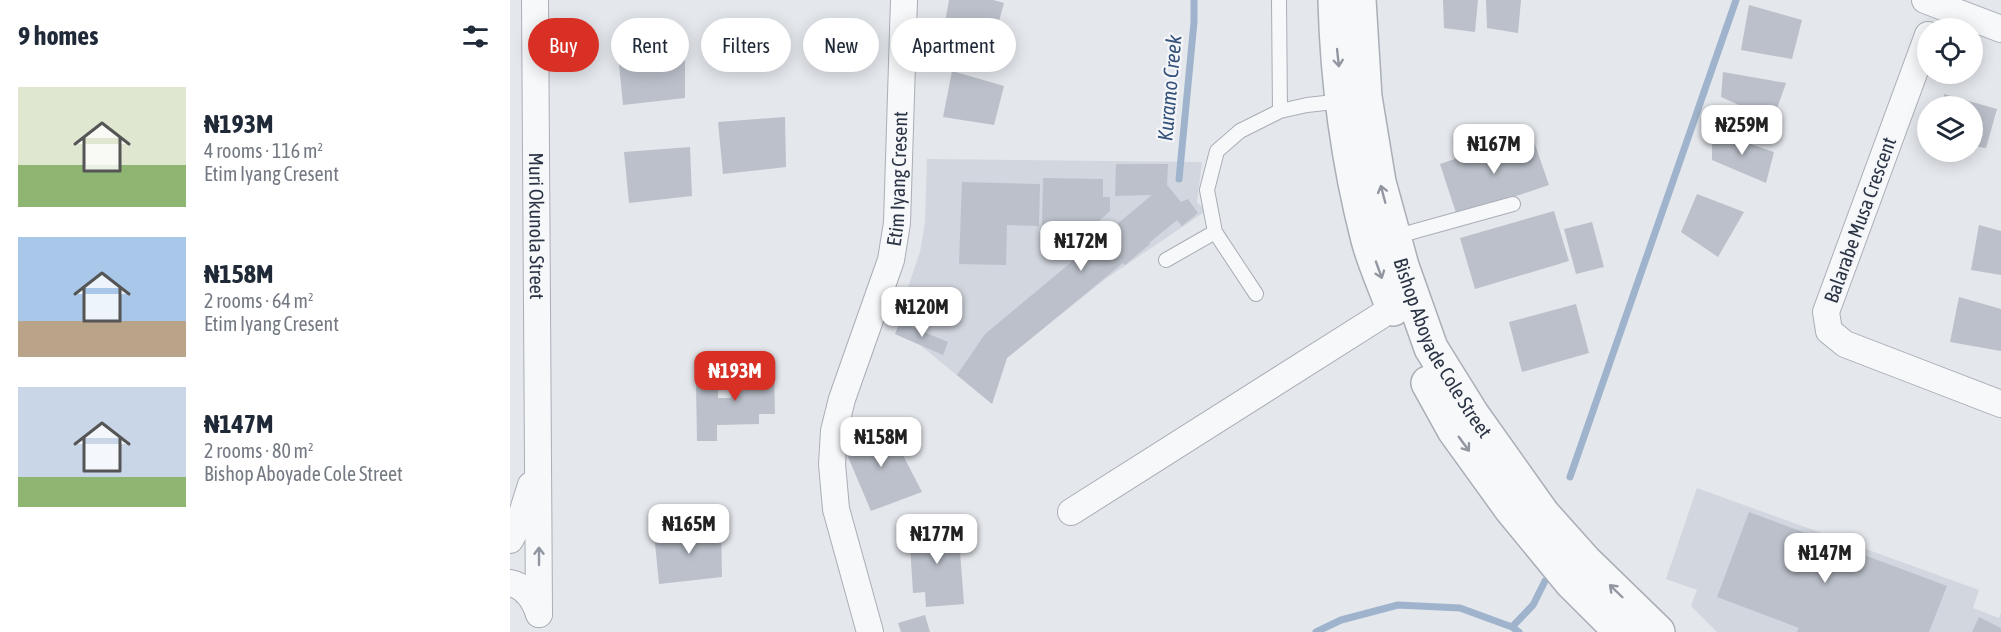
<!DOCTYPE html>
<html lang="en">
<head>
<meta charset="utf-8">
<style>
	body { margin:0; font-family:"Asap Condensed",sans-serif; background:#f2f2f3; color:#1f2937; height:100vh; display:flex; flex-direction:column; font-size:22px; white-space:nowrap }
	* { box-sizing:border-box; margin:0 }
	p { font-size:20px; color:#747a83 }
	.icon { flex:none; width:33px; height:33px; fill:none; stroke:currentColor; stroke-width:2; stroke-linecap:round; stroke-linejoin:round }
	.map { position:relative; flex:1; overflow:hidden }
	.side { display:flex; flex-direction:column; background:#fff; width:510px }
	.side>* { flex:none }
	.guide { position:absolute; left:18px; top:18px; width:570px; height:54px; display:flex; gap:12px }
	.buttons { position:absolute; left:1407px; top:18px; display:grid; gap:12px }
	.buttons a { display:grid; place-items:center; width:66px; height:66px; border-radius:50%; background:#fff; box-shadow:0 3px 15px #0003; font-size:30px }
	.price { position:absolute; translate:-50% -51px; padding:0 14px; border-radius:12px; background:#fff; color:#222; font-size:20px; line-height:39px; filter:drop-shadow(0 2px 3px #0008) }
	.price::after { content:''; position:absolute; left:50%; top:36px; width:18px; height:14px; margin-left:-9px; background:inherit; clip-path:polygon(0 0,100% 0,50% 100%) }
	.price.current { background:#d93025; color:#fff }
	ul { padding:0; list-style:none }
	li { display:flex; align-items:center; gap:18px; height:150px; padding:0 18px }
	li span { display:grid; place-items:center; flex:none; width:168px; height:120px; border-radius:0px; color:#555 }
	li>.icon { margin-inline-start:auto }
	span .icon { width:72px; height:72px; fill:#fffc; stroke-width:1 }
	li b { font-size:26px }
	h2 { display:flex; justify-content:space-between; align-items:center; height:72px; padding:0 18px; font-size:26px }
	.tag { padding:0 21px; border-radius:27px; background:#fff; box-shadow:0 3px 15px #0003; font-size:21px; line-height:54px }
	.tag.current { background:#d93025; color:#fff }
	main { display:flex; flex:1; min-height:0 }
	.map>svg:first-child { display:block }
	.built { fill:#d2d6de }
	.lines { fill:none; stroke-linecap:round; stroke-linejoin:round }
	.stream { stroke:#9fb4cc; stroke-width:7 }
	.building { fill:#bbc0ca }
	.service-casing { stroke:#a9aeb7; stroke-width:16 }
	.minor-casing { stroke:#a9aeb7; stroke-width:28 }
	.tertiary-casing { stroke:#a9aeb7; stroke-width:36 }
	.service { stroke:#f7f8fa; stroke-width:14 }
	.minor { stroke:#f7f8fa; stroke-width:26 }
	.tertiary { stroke:#f7f8fa; stroke-width:33 }
	.oneway { stroke:#9196a0 }
	.labels { text-anchor:middle; stroke-width:4.5; stroke-linejoin:round; paint-order:stroke }
	.street-label { font-size:20px; fill:#2b3445; stroke:#f4f6f9 }
	.water-label { font-size:21px; font-style:italic; fill:#34527a; stroke:#f4f6f9 }
</style>
</head>
<body>
<main>
<section class="side">
<h2>9 homes<svg class="icon" aria-label="filters" viewBox="0 0 24 24"><path d="M4 7h16M4 17h16"/><circle cx="9" cy="7" r="2"/><circle cx="15" cy="17" r="2"/></svg></h2>
<ul>
<li><span style="background:linear-gradient(#dfe7d0 65%,#8fb573 0)"><svg class="icon" aria-label="home" viewBox="0 0 24 24"><path d="M3 11l9-7 9 7M6 9v11h12V9"/></svg></span><div><b>₦193M</b><p>4 rooms · 116 m²</p><p>Etim Iyang Cresent</p></div></li>
<li><span style="background:linear-gradient(#a9c7e8 70%,#b9a48a 0)"><svg class="icon" aria-label="home" viewBox="0 0 24 24"><path d="M3 11l9-7 9 7M6 9v11h12V9"/></svg></span><div><b>₦158M</b><p>2 rooms · 64 m²</p><p>Etim Iyang Cresent</p></div></li>
<li><span style="background:linear-gradient(#c9d6e8 75%,#8fb573 0)"><svg class="icon" aria-label="home" viewBox="0 0 24 24"><path d="M3 11l9-7 9 7M6 9v11h12V9"/></svg></span><div><b>₦147M</b><p>2 rooms · 80 m²</p><p>Bishop Aboyade Cole Street</p></div></li>
</ul>
</section>
<div class="map">
<svg width="1491" height="632" viewBox="0 0 1491 632">
	<rect width="100%" height="100%" fill="#e4e7ec"/>
	<path class="built" d="M417,159L692,162L687,202L696,211L594,280L497,358L482,404L410,345L385,334L390,322L397,324L408,291L398,287L410,252L415,222Z
		M1187,488L1469,590L1463,608L1489,618L1491,613V632H1207L1181,606L1187,590L1156,579Z"/>
	<g class="lines">
		<path class="stream" d="M669,179L684,22V0
			M1060,477L1226,0
			M1002,627L1023,605L1035,581
			M806,632L831,620L888,605L950,608L1002,627L1009,632"/>
	</g>
	<path class="building" d="M439,0H483L494,3L483,43L433,34Z
		M933,0H968L965,32L934,28Z
		M976,0H1011L1008,33L977,28Z
		M1239,5L1292,20L1282,59L1231,50Z
		M175,49V98L113,105L108,54Z
		M442,71L494,86L484,125L433,117Z
		M1213,72L1276,83L1263,120L1211,97Z
		M1434,94L1487,109L1476,148L1462,146V106H1432Z
		M275,117L276,167L213,174L208,122Z
		M1202,131L1264,152L1256,183L1202,160Z
		M1021,133L1039,185L947,216L930,164Z
		M180,147L182,196L119,203L114,152Z
		M606,164H658L657,185L671,202L678,199L688,213L672,226L667,220L639,243L640,244L615,265L613,263L497,358L482,404L447,375L475,334L642,195L605,196Z
		M533,178L593,179V197H600V211L589,221H559V225H532Z
		M452,182L530,184L529,226L497,225L496,265L449,264Z
		M1187,194L1234,212L1208,257L1171,232Z
		M1044,211L1059,261L965,289L950,238Z
		M1082,222L1094,267L1066,274L1054,229Z
		M1469,225L1491,231V275L1461,270Z
		M1449,297L1491,309V351L1440,342Z
		M1066,304L1079,353L1012,372L999,322Z
		M390,322L438,342L433,355L385,334Z
		M221,368H243L249,373H264L265,414H249V424L207,425V441H187L186,384H208V398H221Z
		M376,422L412,492L361,511L333,445Z
		M1239,512L1437,586L1419,632H1287L1289,628L1207,597Z
		M448,525L454,604L416,607L415,592L403,593L399,529Z
		M211,528L212,577L149,584L144,533Z
		M415,615L420,632H391L388,623Z
		M1469,617L1491,628V632H1462Z"/>
	<g class="lines">
		<g class="service-casing">
			<path id="service" d="M769,0L770,111
				M884,237L1003,204
				M656,260L705,232
				M746,294L705,232L697,190L707,151L730,131L770,111L797,105L833,101"/>
		</g>
		<g class="minor-casing">
			<g id="minor">
				<path id="s1" d="M25,0L29,614"/>
				<path d="M1415,0L1491,29"/>
				<path d="M1418,35L1316,312L1319,331L1335,344L1491,404"/>
				<path d="M561,512L883,308"/>
				<path d="M0,540L8,526L21,485"/>
				<path d="M0,583C16,586 24,599 29,614"/>
				<path id="s2" d="M360,632L326,509L322,464L324,431L332,399L381,260L387,223L394,0"/>
			</g>
		</g>
		<g class="tertiary-casing">
			<g id="tertiary">
				<path d="M825,0C827,80 838,162 858,240C864,263 875,286 883,309"/>
				<path id="s3" d="M849,0L855,97L869,182L892,266L921,348L962,414L1033,514L1075,561L1148,632"/>
				<path d="M918,383L944,430L1001,509L1061,582L1111,632"/>
			</g>
		</g>
		<use href="#service" class="service"/>
		<use href="#minor" class="minor"/>
		<use href="#tertiary" class="tertiary"/>
	</g>
	<defs><path id="oneway-shaft" d="M-6 0H5M1.5-3L5.5 0L1.5 3" fill="none" stroke-width="1.6" stroke-linecap="round" stroke-linejoin="round" transform="scale(1.5)"/></defs>
	<g class="oneway">
		<use href="#oneway-shaft" transform="translate(828 58) rotate(84)"/>
		<use href="#oneway-shaft" transform="translate(873 194) rotate(-105)"/>
		<use href="#oneway-shaft" transform="translate(869 270) rotate(70)"/>
		<use href="#oneway-shaft" transform="translate(954 444) rotate(54)"/>
		<use href="#oneway-shaft" transform="translate(29 556) rotate(-90)"/>
		<use href="#oneway-shaft" transform="translate(1106 591) rotate(-136)"/>
	</g>
	<g class="labels">
		<g class="street-label">
			<text dy="7" stroke="none"><textPath href="#s2" startOffset="468">Etim Iyang Cresent</textPath></text>
			<text transform="translate(1350 220) rotate(-70)" y="7">Balarabe Musa Crescent</text>
			<text dy="7" stroke="none"><textPath href="#s1" startOffset="226">Muri Okunola Street</textPath></text>
			<text dy="7" stroke="none"><textPath href="#s3" startOffset="362">Bishop Aboyade Cole Street</textPath></text>
		</g>
		<g class="water-label">
			<text transform="translate(660 88) rotate(-85)" y="7">Kuramo Creek</text>
		</g>
	</g>
</svg>
<div class="buttons">
<a><svg class="icon" aria-label="locate" viewBox="0 0 24 24"><circle cx="12" cy="12" r="6"/><path d="M12 2v4M12 18v4M2 12h4M18 12h4"/></svg></a>
<a><svg class="icon" aria-label="layers" viewBox="0 0 24 24"><path d="M12 4l9 5-9 5-9-5zM3 14l9 5 9-5"/></svg></a>
</div>
<b class="price" style="left:1232px;top:156px">₦259M</b>
<b class="price" style="left:984px;top:175px">₦167M</b>
<b class="price" style="left:571px;top:272px">₦172M</b>
<b class="price" style="left:412px;top:338px">₦120M</b>
<b class="price current" style="left:225px;top:402px">₦193M</b>
<b class="price" style="left:371px;top:468px">₦158M</b>
<b class="price" style="left:179px;top:555px">₦165M</b>
<b class="price" style="left:427px;top:565px">₦177M</b>
<b class="price" style="left:1315px;top:584px">₦147M</b>
<div class="guide">
<a class="tag current">Buy</a>
<a class="tag">Rent</a>
<a class="tag">Filters</a>
<a class="tag">New</a>
<a class="tag">Apartment</a>
</div>
</div>
</main>
</body>
</html>
